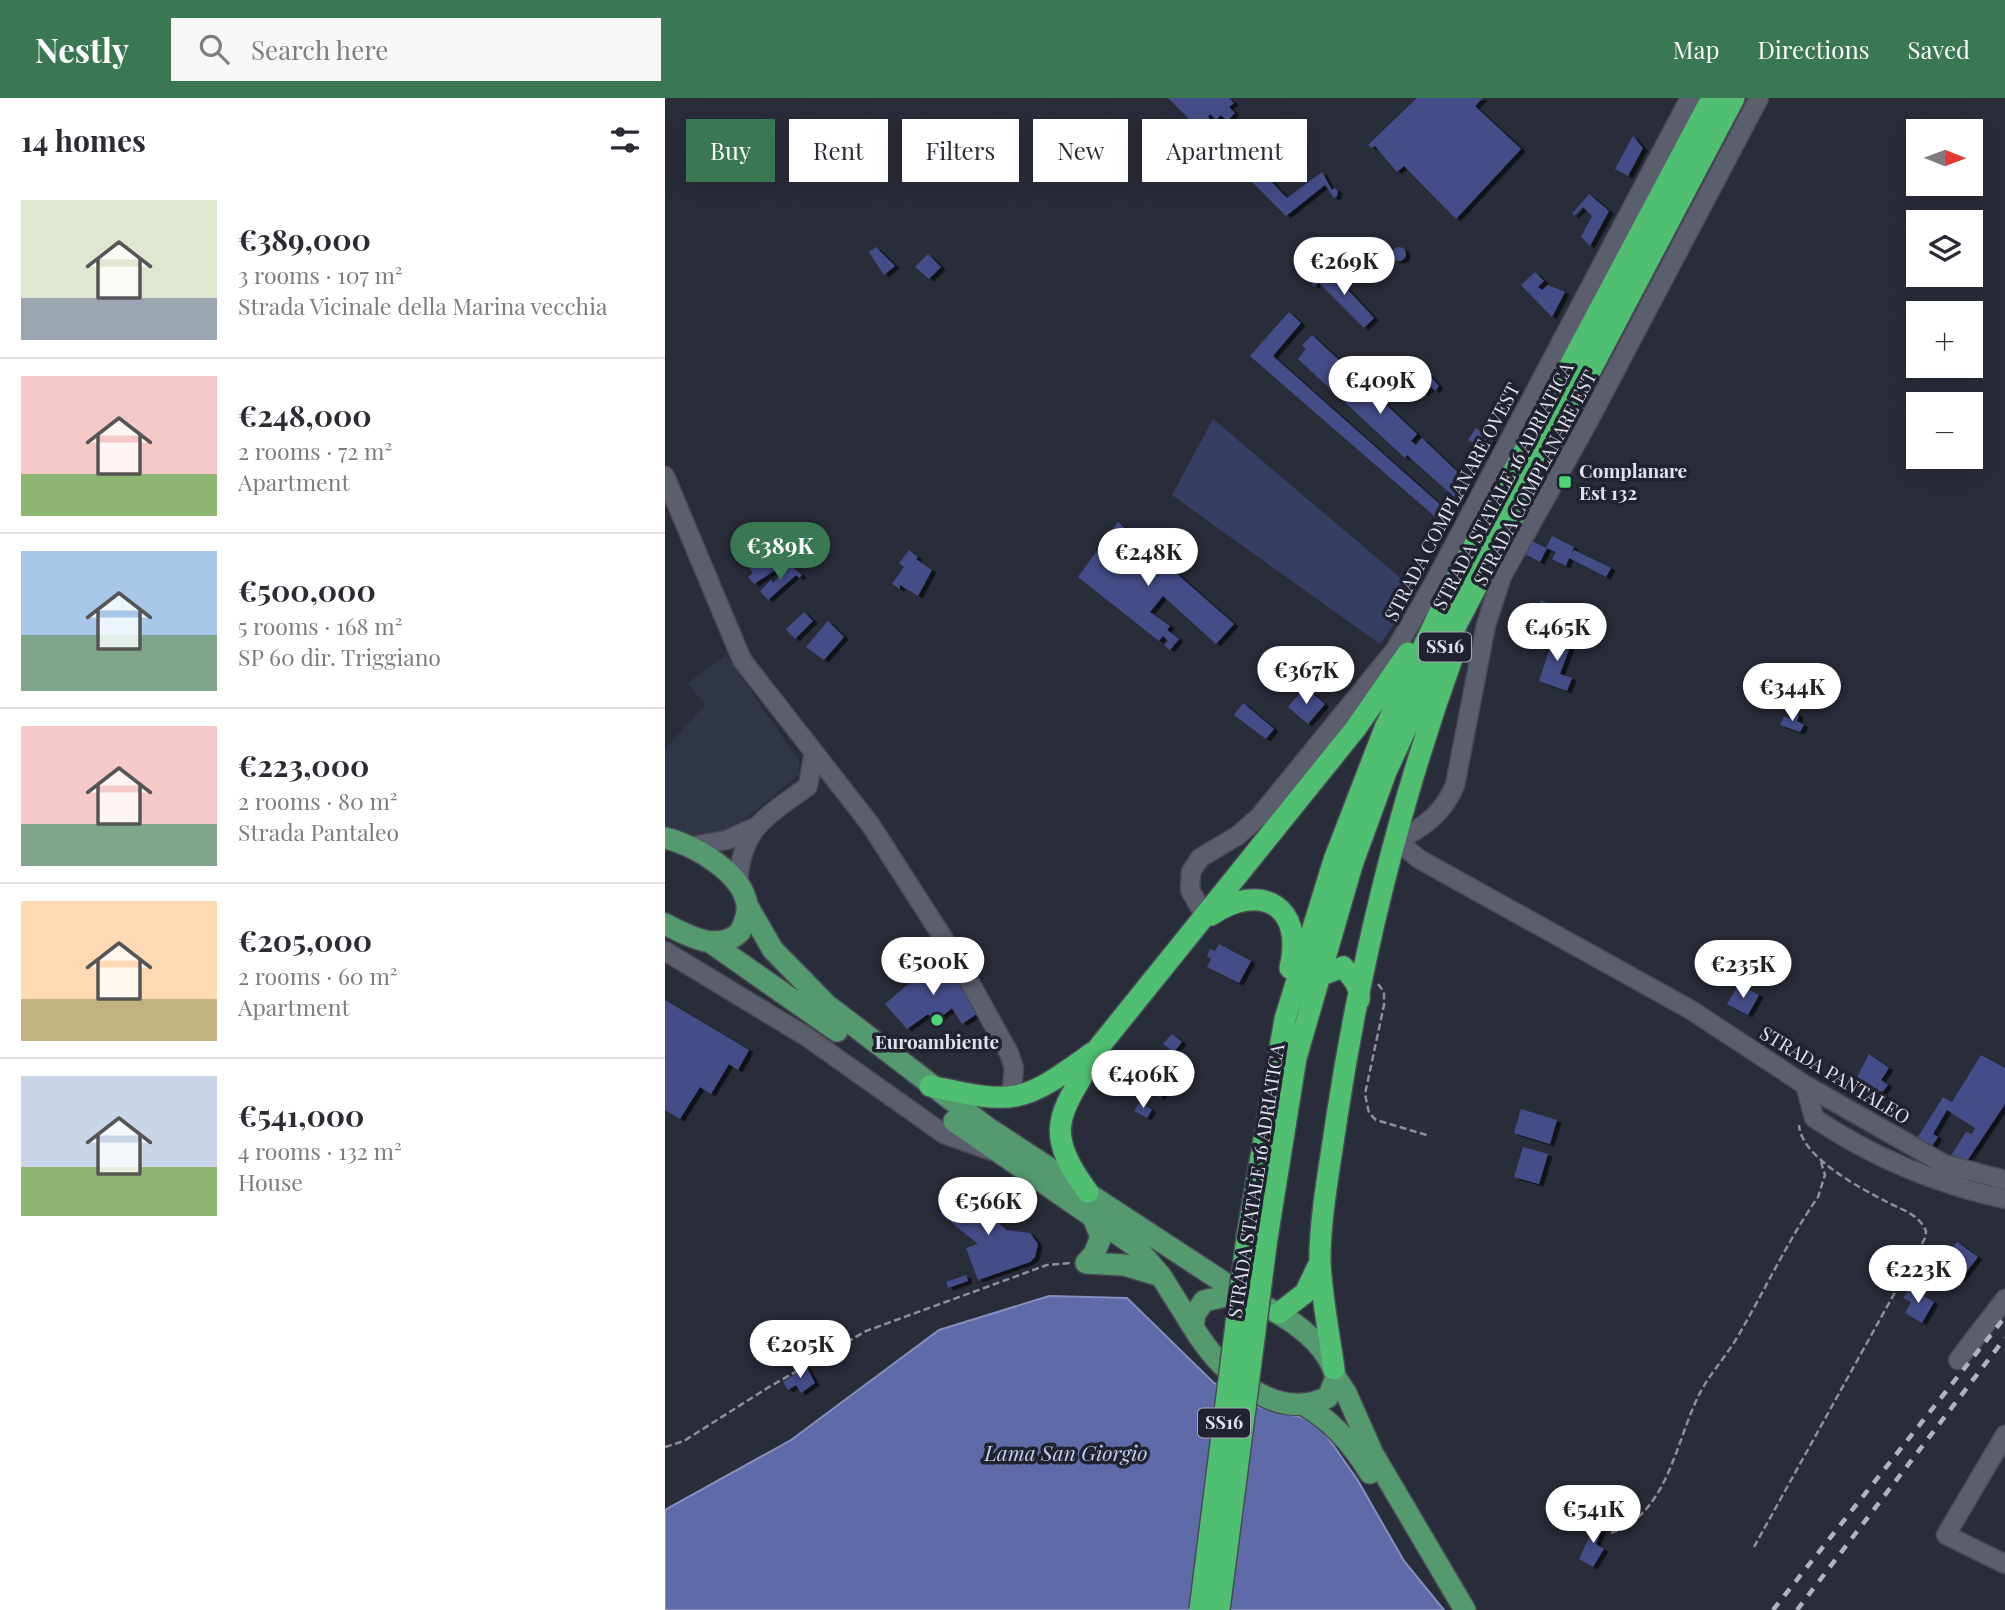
<!DOCTYPE html>
<html lang="en">
<head>
<meta charset="utf-8">
<style>
	body { margin:0; font-family:"Playfair Display",serif; background:#f7f7f7; color:#2b2b33; height:100vh; display:flex; flex-direction:column; font-size:26px; white-space:nowrap }
	* { box-sizing:border-box; margin:0 }
	p { font-size:23px; color:#7c7c81 }
	.icon { flex:none; width:38px; height:38px; fill:none; stroke:currentColor; stroke-width:2; stroke-linecap:round; stroke-linejoin:round }
	.map { position:relative; flex:1; overflow:hidden }
	.sheet { display:flex; flex-direction:column; background:#fff; width:665px }
	.sheet>* { flex:none }
	.top-card { position:absolute; left:21px; top:21px; width:665px; height:63px; display:flex; gap:14px }
	.needle { width:46px; rotate:91deg }
	.fabs { position:absolute; left:1241px; top:21px; display:grid; gap:14px }
	.fabs a { display:grid; place-items:center; width:77px; height:77px; border-radius:0px; background:#fff; box-shadow:0 7px 28px #0002; font-size:35px }
	.price { position:absolute; translate:-50% -60px; padding:0 16px; border-radius:24px; background:#fff; color:#222; font-size:23px; line-height:46px; filter:drop-shadow(0 2px 4px #0008) }
	.price::after { content:''; position:absolute; left:50%; top:42px; width:21px; height:16px; margin-left:-10px; background:inherit; clip-path:polygon(0 0,100% 0,50% 100%) }
	.price.current { background:#397852; color:#fff }
	ul { padding:0; list-style:none }
	li { display:flex; align-items:center; gap:21px; height:175px; padding:0 21px }
	li+li { border-top:2px solid #e1e1e2 }
	li span { display:grid; place-items:center; flex:none; width:196px; height:140px; border-radius:0px; color:#555 }
	li>.icon { margin-inline-start:auto }
	span .icon { width:84px; height:84px; fill:#fffc; stroke-width:1 }
	li b { font-size:30px }
	h2 { display:flex; justify-content:space-between; align-items:center; height:84px; padding:0 21px; font-size:30px }
	.pill { padding:0 24px; border-radius:0px; background:#fff; box-shadow:0 7px 28px #0002; font-size:24px; line-height:63px }
	.pill.current { background:#397852; color:#fff }
	header { display:flex; align-items:center; gap:42px; box-sizing:border-box; height:98px; padding:0 35px; background:#397852; color:#fff }
	header strong { font-size:33px }
	nav { display:flex; gap:38px; margin-inline-start:auto; font-size:24px }
	.search { width:490px; height:63px; background:#f7f7f7; display:flex; align-items:center; gap:18px; box-sizing:border-box; padding:0 24px; border-radius:0px; color:#7c7c81; font-size:26px }
	main { display:flex; flex:1; min-height:0 }
	.map>svg:first-child { display:block }
	.built { fill:#313548 }
	.green { fill:#363e64 }
	.water { fill:#5f6ba9; stroke:#868fbd; stroke-width:2 }
	.building { fill:#444e89; filter:url(#shadow) }
	.lines { fill:none; stroke-linecap:round; stroke-linejoin:round }
	.minor-casing { stroke:#484a55; stroke-width:21 }
	.major-casing { stroke:#484a55; stroke-width:24 }
	.highway-casing { stroke:#484a55; stroke-width:24 }
	.path { stroke:#8d909a; stroke-width:2.5; stroke-dasharray:7 3.5; stroke-linecap:butt }
	.minor { stroke:#5b5f6d; stroke-width:18 }
	.major { stroke:#55996f; stroke-width:21 }
	.highway { stroke:#51bf71; stroke-width:21 }
	.rail { stroke:#b0b2bc; stroke-width:4.5; stroke-dasharray:9 9; stroke-linecap:butt }
	.highway-bridge-casing { stroke:#484a55; stroke-width:24; stroke-linecap:butt }
	.highway-bridge { stroke:#51bf71; stroke-width:21 }
	.poi-dot { fill:#4ad677; stroke:#20232f; stroke-width:2.5 }
	.labels { text-anchor:middle; stroke-width:7; stroke-linejoin:round; paint-order:stroke }
	.shield { fill:#20232f; stroke:#a6a9b3; stroke-width:2 }
	.shield-label { font-size:18px; font-weight:bold; fill:#e0e2eb }
	.poi-label { font-size:19px; font-weight:bold; fill:#e0e2eb; stroke:#20232f; text-anchor:start }
	.street-label { font-size:19px; fill:#e0e2eb; stroke:#20232f }
	.water-label { font-size:21px; font-style:italic; fill:#c3cbef; stroke:#20232f }
</style>
</head>
<body>
<header>
<strong>Nestly</strong>
<div class="search"><svg class="icon" aria-label="search" viewBox="0 0 24 24"><circle cx="10" cy="10" r="6"/><path d="M15 15l6 6"/></svg>Search here</div>
<nav><a>Map</a><a>Directions</a><a>Saved</a></nav>
</header>
<main>
<section class="sheet">
<h2>14 homes<svg class="icon" aria-label="filters" viewBox="0 0 24 24"><path d="M4 7h16M4 17h16"/><circle cx="9" cy="7" r="2"/><circle cx="15" cy="17" r="2"/></svg></h2>
<ul>
<li><span style="background:linear-gradient(#dfe7d0 70%,#9aa5b1 0)"><svg class="icon" aria-label="home" viewBox="0 0 24 24"><path d="M3 11l9-7 9 7M6 9v11h12V9"/></svg></span><div><b>€389,000</b><p>3 rooms · 107 m²</p><p>Strada Vicinale della Marina vecchia</p></div></li>
<li><span style="background:linear-gradient(#f6c9c9 70%,#8fb573 0)"><svg class="icon" aria-label="home" viewBox="0 0 24 24"><path d="M3 11l9-7 9 7M6 9v11h12V9"/></svg></span><div><b>€248,000</b><p>2 rooms · 72 m²</p><p>Apartment</p></div></li>
<li><span style="background:linear-gradient(#a9c7e8 60%,#7fa58c 0)"><svg class="icon" aria-label="home" viewBox="0 0 24 24"><path d="M3 11l9-7 9 7M6 9v11h12V9"/></svg></span><div><b>€500,000</b><p>5 rooms · 168 m²</p><p>SP 60 dir. Triggiano</p></div></li>
<li><span style="background:linear-gradient(#f6c9c9 70%,#7fa58c 0)"><svg class="icon" aria-label="home" viewBox="0 0 24 24"><path d="M3 11l9-7 9 7M6 9v11h12V9"/></svg></span><div><b>€223,000</b><p>2 rooms · 80 m²</p><p>Strada Pantaleo</p></div></li>
<li><span style="background:linear-gradient(#ffd9b3 70%,#c2b280 0)"><svg class="icon" aria-label="home" viewBox="0 0 24 24"><path d="M3 11l9-7 9 7M6 9v11h12V9"/></svg></span><div><b>€205,000</b><p>2 rooms · 60 m²</p><p>Apartment</p></div></li>
<li><span style="background:linear-gradient(#c9d6e8 65%,#8fb573 0)"><svg class="icon" aria-label="home" viewBox="0 0 24 24"><path d="M3 11l9-7 9 7M6 9v11h12V9"/></svg></span><div><b>€541,000</b><p>4 rooms · 132 m²</p><p>House</p></div></li>
</ul>
</section>
<div class="map">
<svg width="1340" height="1512" viewBox="0 0 1340 1512">
	<defs>
		<filter id="shadow"><feDropShadow dx="4.5" dy="2.5" stdDeviation="0" flood-color="#0009"/></filter>
	</defs>
	<rect width="100%" height="100%" fill="#292c39"/>
	<path class="built" d="M61,557L134,663V677L74,726L57,735L35,738L0,730V651L40,607L23,585Z"/>
	<path class="green" d="M548,321L752,494L715,546L507,397Z"/>
	<path class="water" d="M384,1198L462,1200L549,1285L594,1309L639,1320L656,1330L692,1381L739,1463L779,1512H0V1412L126,1342L274,1232Z"/>
	<path class="building" d="M503,0H564L569,5L564,9L570,15L562,23L556,17L551,22L545,16L543,19L573,50L579,45L600,66L602,71L598,75L622,100L657,74L667,92L669,90L673,93L672,98L669,100L660,87L621,118Z
		M752,0H818L810,8L856,51L791,121L739,68L732,74L710,48L707,50L703,47Z
		M968,38L978,50L963,78L950,71Z
		M924,96L944,113L925,148L916,139L927,118L918,109L909,118L907,116Z
		M727 156a7 7 0 1 1 14 0a7 7 0 1 1-14 0Z
		M211,149L230,168L219,177L204,154Z
		M263,156L276,169L264,181L250,169Z
		M662,169L709,220L699,230L653,184L649,188L647,187Z
		M870,174L879,183L873,189L877,192L883,187L900,194L887,219L856,187Z
		M624,214L636,225L608,258L788,418L782,429L585,258Z
		M647,237L692,279L697,273L700,275L695,282L752,336L746,343L751,347L757,340L805,386L795,404L742,357L740,360L633,261L641,251L637,247Z
		M754,266L774,288L770,293L766,289L759,296L741,277Z
		M811,330L828,343L819,359L809,350L816,337L810,346L803,342Z
		M453,424L569,526L551,546L498,498L485,514L505,528L502,532L514,541L505,552L499,547L503,543L498,538L494,543L413,479Z
		M887,438L909,449L906,457L909,452L946,470L941,479L904,460L901,468L887,461L891,454L882,450L875,464L860,456L867,443L881,450Z
		M121,439L136,450L127,458L115,444Z
		M244,452L253,459L251,461L267,472L253,498L235,487V491L227,486L239,469L234,465Z
		M99,454L112,471L89,486L83,479L88,475L85,471L90,467L88,464Z
		M125,467L137,477L134,480L131,477L103,502L95,493L106,482L108,485Z
		M876,502L901,515L895,527L873,516Z
		M139,514L148,523L130,541L121,531Z
		M163,523L179,539L159,562L141,549Z
		M890,535L908,541L895,576L907,580L902,593L874,583Z
		M640,589L660,606L643,626L623,609Z
		M578,605L609,631L601,641L569,617Z
		M1128,614L1134,617L1132,623L1139,627L1135,634L1115,627L1119,618L1125,621Z
		M554,846L586,863L574,885L542,869L546,861L542,858L545,851L550,853Z
		M280,855L313,915L297,926L287,910L270,924L263,916L242,931L220,906L268,865L279,878L283,874L274,860Z
		M1074,886L1094,897L1083,917L1062,906Z
		M0,902L84,952L73,972L64,966L46,996L35,989L15,1021L0,1012Z
		M507,936L517,944L509,954L498,946Z
		M1204,956L1224,970L1216,982L1223,987L1215,997L1189,985Z
		M1316,957L1340,970V1006L1298,1069L1285,1059L1301,1034L1307,1036L1310,1030L1282,1012L1268,1036L1273,1039L1266,1050L1251,1042L1278,999L1287,1004Z
		M484,959L506,985L495,1000L470,972Z
		M475,1004L487,1012L482,1020L469,1013Z
		M856,1011L892,1022L885,1046L849,1035Z
		M858,1049L883,1056L874,1086L849,1079Z
		M277,1093L295,1094L342,1132L365,1135L373,1146L370,1159L365,1164L313,1182L301,1150L313,1146L277,1117Z
		M1292,1144L1313,1159L1295,1182L1275,1166Z
		M301,1177L303,1183L283,1190L281,1184Z
		M1245,1190L1269,1204L1257,1225L1240,1215L1246,1204L1238,1200Z
		M141,1268L150,1285L136,1295L131,1287L123,1292L118,1284Z
		M933,1420L940,1424L931,1446L939,1451L928,1469L914,1461Z"/>
	<g class="lines">
		<g class="minor-casing">
			<path id="minor" d="M1094,0L922,326L837,478L821,527L790,687C780,713 757,732 731,742L754,761L1026,912L1140,987L1279,1066L1340,1082
				M0,378L77,562L205,726L293,863L344,955L349,970L346,1000
				M28,748L62,742L90,729
				M73,784C77,728 102,719 143,688L149,654
				M541,820L525,792L526,774L535,760L572,738L594,719L730,552L769,485L1025,0
				M0,853L142,939L279,1036L327,1053
				M1140,987L1149,1020C1209,1060 1270,1086 1340,1101
				M1293,1262L1340,1201
				M1340,1337L1281,1437L1340,1466"/>
		</g>
		<g class="major-casing">
			<path id="major" d="M0,740C28,746 78,775 82,807C83,816 79,826 75,834C53,855 23,838 0,826
				M82,807L108,852L162,907L323,1030L584,1201
				M45,844L172,933
				M289,1023L470,1148L496,1178L528,1229
				M421,1165L459,1167L496,1178
				M421,1165L429,1156L436,1139L428,1119
				M565,1197C604,1204 662,1239 671,1280L663,1299C609,1326 554,1272 528,1229L530,1216L539,1203Z
				M671,1280L681,1295L708,1356L800,1512
				M639,1307C668,1323 688,1347 705,1375"/>
		</g>
		<g class="highway-casing">
			<path id="highway" d="M546,817C596,783 640,808 625,870
				M654,878L678,869C687,879 696,888 694,902
				M265,988C351,1007 357,1006 427,955
				M423,1094C372,1027 401,1011 434,949L691,630L743,555
				M582,1139L620,921L669,762L720,630L782,499L1047,0
				M602,1140L631,960L687,767L721,674L770,567L1069,0
				M614,1215L640,1195L655,1164
				M669,1271C664,1236 657,1200 655,1165C654,1123 666,1061 672,1018C696,861 735,704 789,555"/>
		</g>
		<path class="path" d="M713,886L719,894V907L700,996L704,1015L711,1022L765,1038
			M0,1349L19,1343L104,1289L201,1233L382,1167L405,1165
			M946,1435C1005,1415 1011,1338 1037,1291C1048,1272 1062,1257 1073,1238C1100,1192 1123,1142 1153,1099L1160,1077L1156,1064
			M1089,1449L1260,1140L1261,1133C1254,1116 1237,1112 1222,1104C1195,1090 1136,1059 1134,1027"/>
		<use href="#minor" class="minor"/>
		<use href="#major" class="major"/>
		<use href="#highway" class="highway"/>
		<path class="rail" d="M1108,1512L1340,1219
			M1132,1512L1340,1240"/>
		<g class="highway-bridge-casing">
			<path id="highway-bridge" d="M535,1512L582,1139
				M554,1512L602,1140"/>
		</g>
		<use href="#highway-bridge" class="highway-bridge"/>
	</g>
	<g class="poi-dot">
		<rect x="893" y="377" width="14" height="14" rx="3.5"/>
		<circle cx="272" cy="922" r="7"/>
	</g>
	<g class="labels">
		<g class="shield">
			<rect x="754" y="534.5" width="52" height="29" rx="5"/>
			<rect x="533" y="1310.5" width="52" height="29" rx="5"/>
		</g>
		<g class="shield-label">
			<text x="780" y="555">SS16</text>
			<text x="559" y="1331">SS16</text>
		</g>
		<g class="poi-label">
			<text x="914" y="380">Complanare<tspan x="914" dy="22">Est 132</tspan></text>
			<text x="272" y="951" text-anchor="middle">Euroambiente</text>
		</g>
		<g class="street-label">
			<text transform="translate(870 380) rotate(-62)" y="7">STRADA COMPLANARE EST</text>
			<text transform="translate(838 388) rotate(-62)" y="7">STRADA STATALE 16 ADRIATICA</text>
			<text transform="translate(787 404) rotate(-62)" y="7">STRADA COMPLANARE OVEST</text>
			<text transform="translate(1170 977) rotate(31)" y="7">STRADA PANTALEO</text>
			<text transform="translate(591 1083) rotate(-81)" y="7">STRADA STATALE 16 ADRIATICA</text>
		</g>
		<g class="water-label">
			<text x="401" y="1363">Lama San Giorgio</text>
		</g>
	</g>
</svg>
<div class="fabs">
<a><svg class="needle" viewBox="-14 -14 28 28"><path d="M0-13l5 13h-10z" fill="#e53935"/><path d="M0 13l5-13h-10z" fill="#7c7c81"/></svg></a>
<a><svg class="icon" aria-label="layers" viewBox="0 0 24 24"><path d="M12 4l9 5-9 5-9-5zM3 14l9 5 9-5"/></svg></a>
<a>+</a>
<a>−</a>
</div>
<b class="price" style="left:679px;top:199px">€269K</b>
<b class="price" style="left:715px;top:318px">€409K</b>
<b class="price current" style="left:115px;top:484px">€389K</b>
<b class="price" style="left:483px;top:490px">€248K</b>
<b class="price" style="left:892px;top:565px">€465K</b>
<b class="price" style="left:641px;top:608px">€367K</b>
<b class="price" style="left:1127px;top:625px">€344K</b>
<b class="price" style="left:268px;top:899px">€500K</b>
<b class="price" style="left:1078px;top:902px">€235K</b>
<b class="price" style="left:478px;top:1012px">€406K</b>
<b class="price" style="left:323px;top:1139px">€566K</b>
<b class="price" style="left:1253px;top:1207px">€223K</b>
<b class="price" style="left:135px;top:1282px">€205K</b>
<b class="price" style="left:928px;top:1447px">€541K</b>
<div class="top-card">
<a class="pill current">Buy</a>
<a class="pill">Rent</a>
<a class="pill">Filters</a>
<a class="pill">New</a>
<a class="pill">Apartment</a>
</div>
</div>
</main>
</body>
</html>
